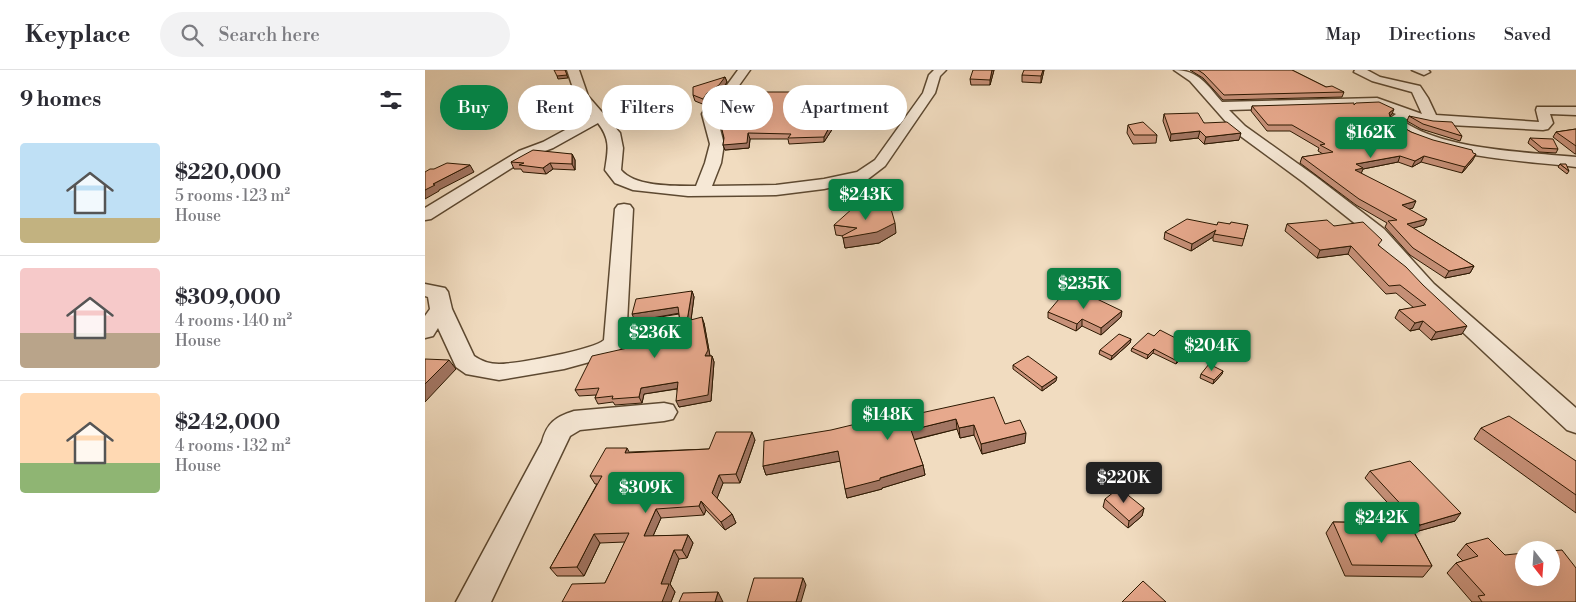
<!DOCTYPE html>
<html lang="en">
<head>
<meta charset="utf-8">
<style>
	body { margin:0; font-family:"Libre Bodoni",serif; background:#f2f2f3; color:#2b2b33; height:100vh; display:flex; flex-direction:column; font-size:19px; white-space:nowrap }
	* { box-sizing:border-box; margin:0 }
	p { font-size:16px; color:#7c7c81 }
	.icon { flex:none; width:28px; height:28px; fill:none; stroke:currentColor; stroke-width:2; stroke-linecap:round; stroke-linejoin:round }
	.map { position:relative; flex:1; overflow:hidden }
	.drawer { display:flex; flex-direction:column; background:#fff; width:425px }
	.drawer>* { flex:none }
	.top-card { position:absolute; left:15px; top:15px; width:475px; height:45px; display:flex; gap:10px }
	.needle { width:32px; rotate:163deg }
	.controls { position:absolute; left:1090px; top:471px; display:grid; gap:10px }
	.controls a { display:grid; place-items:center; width:45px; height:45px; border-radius:50%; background:#fff; box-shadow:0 5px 20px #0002; font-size:25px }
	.price { position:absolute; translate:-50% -42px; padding:0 11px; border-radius:5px; background:#0b8043; color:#fff; font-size:16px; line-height:32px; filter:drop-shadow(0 1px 2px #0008) }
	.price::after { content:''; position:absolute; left:50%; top:30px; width:15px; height:11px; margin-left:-8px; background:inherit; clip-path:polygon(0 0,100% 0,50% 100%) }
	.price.active { background:#222; color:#fff }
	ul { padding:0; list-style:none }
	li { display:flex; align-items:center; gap:15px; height:125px; padding:0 20px }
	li+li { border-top:1px solid #e1e1e2 }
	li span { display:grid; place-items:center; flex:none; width:140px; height:100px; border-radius:5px; color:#555 }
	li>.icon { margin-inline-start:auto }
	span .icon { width:60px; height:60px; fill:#fffc; stroke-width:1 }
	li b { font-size:21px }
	h2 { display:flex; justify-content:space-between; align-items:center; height:60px; padding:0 20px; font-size:21px }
	.tag { padding:0 18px; border-radius:22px; background:#fff; box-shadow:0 5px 20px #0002; font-size:18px; line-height:45px }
	.tag.active { background:#0b8043; color:#fff }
	header { display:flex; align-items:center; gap:30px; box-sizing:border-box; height:70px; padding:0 25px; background:#fff; border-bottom:1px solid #e1e1e2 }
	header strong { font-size:24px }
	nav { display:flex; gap:28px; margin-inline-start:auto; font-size:18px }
	.search { width:350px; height:45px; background:#f2f2f3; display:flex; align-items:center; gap:12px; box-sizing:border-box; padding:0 18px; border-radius:28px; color:#7c7c81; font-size:19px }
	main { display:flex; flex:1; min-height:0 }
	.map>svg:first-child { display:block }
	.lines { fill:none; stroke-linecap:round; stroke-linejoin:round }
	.minor-casing { stroke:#5d4931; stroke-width:3 }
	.minor { fill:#f6e8d6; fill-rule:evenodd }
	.wall { fill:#c79179; stroke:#2c1801 }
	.shaded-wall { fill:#a27663; stroke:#2c1801 }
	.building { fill:#e7a98d; stroke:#2c1801 }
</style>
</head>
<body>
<header>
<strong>Keyplace</strong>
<div class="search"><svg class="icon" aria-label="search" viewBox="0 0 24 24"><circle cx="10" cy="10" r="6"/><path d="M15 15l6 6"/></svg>Search here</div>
<nav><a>Map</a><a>Directions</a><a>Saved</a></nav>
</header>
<main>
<section class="drawer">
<h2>9 homes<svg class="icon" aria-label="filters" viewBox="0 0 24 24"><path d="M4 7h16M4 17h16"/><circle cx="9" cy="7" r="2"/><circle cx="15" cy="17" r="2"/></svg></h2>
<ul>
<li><span style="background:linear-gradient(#bfe0f5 75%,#c2b280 0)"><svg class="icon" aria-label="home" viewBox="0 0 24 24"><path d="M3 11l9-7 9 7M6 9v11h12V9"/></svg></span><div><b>$220,000</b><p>5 rooms · 123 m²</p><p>House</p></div></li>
<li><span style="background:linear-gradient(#f6c9c9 65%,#b9a48a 0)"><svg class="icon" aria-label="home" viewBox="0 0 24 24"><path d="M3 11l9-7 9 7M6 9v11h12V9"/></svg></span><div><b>$309,000</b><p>4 rooms · 140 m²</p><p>House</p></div></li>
<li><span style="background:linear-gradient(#ffd9b3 70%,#8fb573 0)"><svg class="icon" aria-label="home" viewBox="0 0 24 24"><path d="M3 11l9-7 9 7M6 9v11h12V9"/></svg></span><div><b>$242,000</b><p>4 rooms · 132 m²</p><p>House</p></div></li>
</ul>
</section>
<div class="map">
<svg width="1151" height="532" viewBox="0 0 1151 532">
	<rect width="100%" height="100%" fill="#f1dcc0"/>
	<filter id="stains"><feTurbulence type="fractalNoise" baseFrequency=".004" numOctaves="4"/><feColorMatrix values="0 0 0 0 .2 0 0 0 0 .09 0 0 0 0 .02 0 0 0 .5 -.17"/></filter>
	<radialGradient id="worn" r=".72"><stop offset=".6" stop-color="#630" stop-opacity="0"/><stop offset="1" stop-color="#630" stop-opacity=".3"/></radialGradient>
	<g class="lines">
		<g class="minor-casing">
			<path id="minor" d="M142,0H154L163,26L195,63L198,78L196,100C210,117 249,116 271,116L280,93L285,74L277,44L285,30L297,22L313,0H325L305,28L294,35L291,44L299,74L296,93L287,116L351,115L399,109L432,102L450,90L498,23L504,5L509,0H521L515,6L510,23L460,96L443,109L399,119L351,125L263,126L208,120L190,113L180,100C183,80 186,70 173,53L128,78L104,87L6,149L0,150V138L94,81L118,72L166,46L151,27Z
				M749,0C774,0 782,15 797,32L952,28L997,44L987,22L947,11L929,2L930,0H942L955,7L995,16L1003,28L1011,45L1114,52L1111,40L1112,37H1151V45L1125,44L1128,53L1123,59L1118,60L1006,54L981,49L978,51C1018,80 1102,82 1151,87V97C1097,90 1009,88 966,55L964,49L971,44L952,36L804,40L820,56L890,106L959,159L1009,214L1151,338V363L1142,360L995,222L947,167L878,112L810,62L765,11Z
				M987,0H1003L1005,2L999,5Z
				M199,134L205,135L208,139L201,272L190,285L139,299L74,310L41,304L31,297L13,258L8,266L0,268V246L5,239L3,227L0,226V214L20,218L23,222L27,239L49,286C56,291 65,294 74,294C91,294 168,280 179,270L190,139L193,135Z
				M239,333L248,335L252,342L248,349L239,351L155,360L145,366L66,532H31L117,372C122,353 130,347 149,341Z"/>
		</g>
		<use href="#minor" class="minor"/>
	</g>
	<path class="wall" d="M569,0L565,15H546L545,9Z
		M619,0L616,13L597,12V5Z
		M765,0H867L901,17L919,22L917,27L798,30L778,8Z
		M300,7L302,12L296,21L284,28L280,35L270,31L268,25Z
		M391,22L392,27L391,28V32L378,50L408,58L399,72L364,74L363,69H325L324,78L300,80L298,75L299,68L294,31Z
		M827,36L967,44L965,46L966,50L986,62L1048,90L1037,103L996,92L987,97L973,92L938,99L936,103L988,138L984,139L999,155L988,158L1049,196L1045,203L1020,208L985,185L960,157L962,153L931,135L875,93L877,87L898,84L893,81L894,78L865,61H842L826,41Z
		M739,44L779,53L814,70L779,74L773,68L745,71L738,51Z
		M984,46L1037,66L1035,71L996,59L982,51Z
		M703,55L732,65L731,73L708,74L702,63Z
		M1151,59V84H1150L1128,67L1131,62Z
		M1105,68L1133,79L1131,83L1114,82L1103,73Z
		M147,84L150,90V100L128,99L121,104L98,102L96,99H89L86,92Z
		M1135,94L1144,101L1142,104L1133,97Z
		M805,154L823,155L817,176L788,171V167L766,181L739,169L740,162L792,155Z
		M862,154L909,156L954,176L1037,264L1006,270L994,259L985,261L970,248L974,240L989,238L971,223L961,224L923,184L892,188L860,161Z
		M409,155L471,163L454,173L420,178L418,166L411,165Z
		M267,221L269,227L266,250L279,253L285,286H287L289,292L286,331L254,337L252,319L219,324L217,333L190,335L188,332L173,334L170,328L171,325L154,326L150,320L258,274L254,244L210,251Z
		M623,242L696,247L676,265L657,256L651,261L623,248Z
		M729,266L766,276L765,280L751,294L728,283L722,289L706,281L707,278Z
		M706,269L705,273L686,290L674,284L675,280Z
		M588,295L631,311L617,321L588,299Z
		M798,301L797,304L788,314L775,308L776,304Z
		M482,346L580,354L600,373L557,384L549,365L535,368L532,359L489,370L498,395L500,405L457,418V419L422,428L415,391L341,405L338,396Z
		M1056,358L1151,391V443L1049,369Z
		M330,370L315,413H298L292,428L307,444L311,453L300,460L281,440L279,445L236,448L228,466L263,465L268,473L262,488L254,489L245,514L250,522L246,532H137L180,513L200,472L175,473L159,506H132L125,498L172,414H170L165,406L205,382L284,379Z
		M945,401L1030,451L990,462L988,460L1007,496L998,507L920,506L901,463L908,452L981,453L940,408Z
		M680,429L719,438L717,446L703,458L678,437Z
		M1041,474L1080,485L1151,532H1047L1022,503L1031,493L1038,491L1032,485Z"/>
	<path class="shaded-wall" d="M140,0H141L140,1L143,8L133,9L132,6Z
		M567,0H569L565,15V10Z
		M618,0H619L616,13V6Z
		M300,7L302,12L296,21L284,28L280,35L278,29L282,23Z
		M391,22L392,27L391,28V32L375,55L374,50L387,27Z
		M969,39L967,44L962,48L964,43Z
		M407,52L408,58L399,72V67Z
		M775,61L773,68L745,71L746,64Z
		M323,63L325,69L324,78L300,80L298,75Z
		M816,63L814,70L779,74L781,67Z
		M147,84L150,90V100L147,94Z
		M1051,84L1048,90L1037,103L1040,97Z
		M975,86L973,92L938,99L936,104L927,106L931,94Z
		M999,86L996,92L987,97L990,91Z
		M125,93L128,99L121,104L118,98Z
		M45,95L49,102L14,120V121L0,129V120L8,114Z
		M991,131L988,138L974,142L977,135Z
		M1002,149L999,155L979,161L982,154Z
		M470,153L471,163L454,173L420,178L418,168Z
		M791,160L788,167L766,181L767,174Z
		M926,176L923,184L892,188L895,180Z
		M1049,196L1045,203L1020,208L1024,201Z
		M267,221L269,227L265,257L262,251Z
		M253,237L255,243L210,251L207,244Z
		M697,241L696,247L676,265V258Z
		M277,247L279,253L285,286H280Z
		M657,249V256L651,261L652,254Z
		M998,251L994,259L985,261L990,253Z
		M1042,256L1037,264L1006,270L1011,262Z
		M706,269L705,273L686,290L687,286Z
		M766,276L765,280L751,294L752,291Z
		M729,279L728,283L722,289L723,285Z
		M287,286L289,292L286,331L254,337L251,331Z
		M24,290L31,299L0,332V314Z
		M798,301L797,304L788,314L789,310Z
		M632,307L631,311L617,321V317Z
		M253,312L256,318L219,324L217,333L214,327L216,318Z
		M531,349L532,359L487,370L486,360Z
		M549,355V365L535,368L534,358Z
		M327,362L330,370L315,413L311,404Z
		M601,363L600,373L557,384L556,374Z
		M202,378L207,387L200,383Z
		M413,381L416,391L341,405L338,396Z
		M498,395L500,405L457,418V419L422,428L420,419Z
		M294,405L298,413L291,431L287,423Z
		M276,431L281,440L279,445L274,436Z
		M719,438L717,446L703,458L704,451Z
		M231,439L236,448L224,475L219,466Z
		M1036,443L1030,451L990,462L995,455Z
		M307,444L311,453L300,460L296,452Z
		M169,464L175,473L159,506L152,497Z
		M263,465L268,473L262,488L257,480Z
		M249,480L254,489L245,514L250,522L246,532H237L236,514Z
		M378,508L381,515L376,532H371Z
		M293,522L298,532H290Z"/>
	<path class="building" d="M129,0H140L142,5L132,6Z
		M548,0H567L565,10L545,9Z
		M599,0H618L616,6L597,5Z
		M773,0H867L901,17L907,16L919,22L799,25L779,4Z
		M300,7L294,15L282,23L278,29L268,25V17Z
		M307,22H391L387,27H390L374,50L407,52L399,67L363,68L366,64L323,63L322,73L298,75L299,68L292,39L296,32L294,31Z
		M954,32L969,39L964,43L966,50L986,62L1008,70L1047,80L1048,83L1051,84L1040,97L999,86L990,91L975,86L931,94L938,98L930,100L991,131L977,135L1002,149L982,154L1049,196L1024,201L988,178L963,151L972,150L934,129L877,87L908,82L895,75L900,74L867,55H843L827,36L929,33V35L931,33Z
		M773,43L779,53L802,52L816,63L781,67L775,61L746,64L739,44Z
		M984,46L1008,51L1027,52L1037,66L998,54Z
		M718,52L732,65H709L703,55Z
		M1151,59V76L1131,62Z
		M1105,68L1128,69L1133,79L1117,78Z
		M108,80L147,84V94L125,93L118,98L94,95L99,93L86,92Z
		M22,93L45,95L8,114L10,115L0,120V102L5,99H9Z
		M1135,94H1141L1144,101Z
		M428,138L466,139L470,153L452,162L418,168L417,166L432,158L409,155Z
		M762,149L792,155L793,152L805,154L806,152L823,155L819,169L789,164L791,160L767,174L740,162Z
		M902,150L909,156L938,152L957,170L953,175L981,197L998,215L1042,256L1011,262L998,251L990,253L974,240L1001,235L975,215L964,216L926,176L895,180L862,154Z
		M267,221L262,251L277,247L283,280L280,286H287L283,325L251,331L253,312L216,318L214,327L187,329L188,326L170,328L174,318L150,320L167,286L207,277L258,274L253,237L207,244L211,229Z
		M640,222L672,229L697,241L676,258L657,249L652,254L623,242Z
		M735,260L766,276L752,291L729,279L723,285L707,278L723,263L729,266Z
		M694,264L706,269L687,286L675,280Z
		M603,286L632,307L617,317L588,295Z
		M0,289L24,290L0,314Z
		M784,294L798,301L789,310L776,304Z
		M569,327L580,354L595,350L601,363L556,374L549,355L534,358L531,349L486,360L498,395L455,408V410L420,419L413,381L338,396L339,371L406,360L481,342L482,346Z
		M1084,346L1151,391V425L1056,358Z
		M291,362H327L311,404L294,405L287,423L307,444L296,452L276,431L274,436L231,439L219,466L263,465L257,480H249L236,514H244L237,532H137L147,514L180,513L204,463L169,464L152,497L125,498L177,406H165L181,378H202L200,383L284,379Z
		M985,391L1036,443L995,455L945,401Z
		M694,418L719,438L704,451L680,429Z
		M908,452L984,453L1007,496L927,495Z
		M1063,468L1080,485L1099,483V508H1126V481L1137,480L1151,498V532H1057L1053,526L1060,525L1031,493L1053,486L1041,474Z
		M329,508H378L371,532H322Z
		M718,511L741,532H697Z
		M293,522L290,532H254L258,523Z"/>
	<rect width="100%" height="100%" filter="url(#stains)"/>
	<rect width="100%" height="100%" fill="url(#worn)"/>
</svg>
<div class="controls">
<a><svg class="needle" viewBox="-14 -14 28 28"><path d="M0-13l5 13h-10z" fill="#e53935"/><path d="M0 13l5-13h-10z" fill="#7c7c81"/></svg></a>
</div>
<b class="price" style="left:946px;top:89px">$162K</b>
<b class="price" style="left:441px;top:151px">$243K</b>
<b class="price" style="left:659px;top:240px">$235K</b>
<b class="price" style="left:230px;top:289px">$236K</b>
<b class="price" style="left:787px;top:302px">$204K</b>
<b class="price" style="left:463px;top:371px">$148K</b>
<b class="price active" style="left:699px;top:434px">$220K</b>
<b class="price" style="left:221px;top:444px">$309K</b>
<b class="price" style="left:957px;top:474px">$242K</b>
<div class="top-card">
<a class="tag active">Buy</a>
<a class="tag">Rent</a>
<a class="tag">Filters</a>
<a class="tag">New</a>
<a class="tag">Apartment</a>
</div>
</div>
</main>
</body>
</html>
